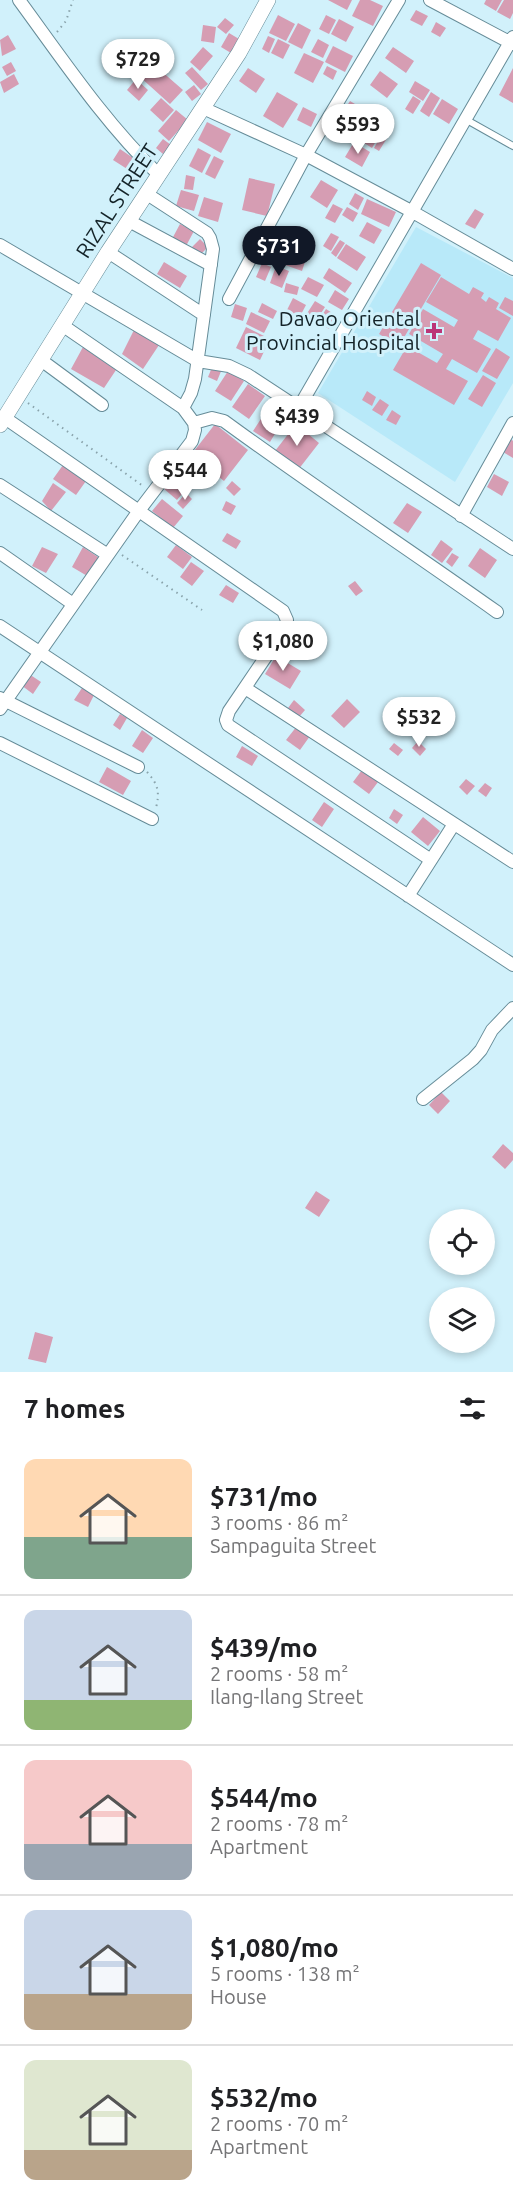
<!DOCTYPE html>
<html lang="en">
<head>
<meta charset="utf-8">
<style>
	body { margin:0; font-family:Ubuntu,sans-serif; background:#f6f6f6; color:#202124; height:100vh; display:flex; flex-direction:column; font-size:22px; white-space:nowrap }
	* { box-sizing:border-box; margin:0 }
	p { font-size:20px; color:#757577 }
	.icon { flex:none; width:33px; height:33px; fill:none; stroke:currentColor; stroke-width:2; stroke-linecap:round; stroke-linejoin:round }
	.map { position:relative; height:1372px; overflow:hidden }
	.drawer { display:flex; flex-direction:column; background:#fff; flex:1 }
	.drawer>* { flex:none }
	.tools { position:absolute; left:429px; top:1209px; display:grid; gap:12px }
	.tools a { display:grid; place-items:center; width:66px; height:66px; border-radius:50%; background:#fff; box-shadow:0 3px 9px #0003; font-size:30px }
	.price { position:absolute; translate:-50% -51px; padding:0 14px; border-radius:21px; background:#fff; color:#222; font-size:20px; line-height:39px; filter:drop-shadow(0 2px 3px #0008) }
	.price::after { content:''; position:absolute; left:50%; top:36px; width:18px; height:14px; margin-left:-9px; background:inherit; clip-path:polygon(0 0,100% 0,50% 100%) }
	.price.on { background:#111827; color:#fff }
	ul { padding:0; list-style:none }
	li { display:flex; align-items:center; gap:18px; height:150px; padding:0 24px }
	li+li { border-top:2px solid #e0e0e0 }
	li span { display:grid; place-items:center; flex:none; width:168px; height:120px; border-radius:12px; color:#555 }
	li>.icon { margin-inline-start:auto }
	span .icon { width:72px; height:72px; fill:#fffc; stroke-width:1 }
	li b { font-size:26px }
	h2 { display:flex; justify-content:space-between; align-items:center; height:72px; padding:0 24px; font-size:26px }
	.map>svg:first-child { display:block }
	.built { fill:#b8e9f9 }
	.building { fill:#d69db3 }
	.lines { fill:none; stroke-linecap:round; stroke-linejoin:round }
	.service-casing { stroke:#668c98; stroke-width:8 }
	.minor-casing { stroke:#668c98; stroke-width:14 }
	.tertiary-casing { stroke:#668c98; stroke-width:16 }
	.path { stroke:#89a3ab; stroke-width:2; stroke-dasharray:1.5 4.5; stroke-linecap:butt }
	.service { stroke:#fff; stroke-width:6 }
	.minor { stroke:#fff; stroke-width:12 }
	.tertiary { stroke:#fff; stroke-width:15 }
	.poi-dot { fill:#bb3577; stroke:#d1f1fb; stroke-width:2 }
	.labels { text-anchor:middle; stroke-width:6; stroke-linejoin:round; paint-order:stroke }
	.street-label { font-size:21px; fill:#132227; stroke:#d1f1fb }
	.poi-label { font-size:21px; fill:#132227; stroke:#d1f1fb; text-anchor:end }
</style>
</head>
<body>
<div class="map">
<svg width="513" height="1372" viewBox="0 0 513 1372">
	<rect width="100%" height="100%" fill="#d1f1fb"/>
	<path class="built" d="M416,227L513,278V383L455,482L318,393Z"/>
	<path class="building" d="M328,0H352L347,10Z
		M360,0H370L383,6L373,26L352,16Z
		M486,0H502L496,11L484,4Z
		M504,0H513V13L510,19L497,12Z
		M416,10L428,16L422,26L410,20Z
		M278,15L295,24L286,41L269,33Z
		M326,15L336,20L329,34L319,29Z
		M225,18L234,25L226,34L217,27Z
		M339,19L354,27L346,42L331,34Z
		M436,22L446,28L440,37L431,32Z
		M298,23L311,30L302,49L288,42Z
		M203,25L216,27L214,43L201,41Z
		M229,33L239,39L231,53L221,47Z
		M8,35L16,49L2,56L0,40Z
		M268,36L275,39L269,53L262,49Z
		M278,39L290,45L283,59L271,53Z
		M318,39L329,45L323,58L311,52Z
		M333,46L353,56L345,72L325,62Z
		M203,47L213,56L200,71L190,62Z
		M393,47L414,61L406,73L385,58Z
		M304,53L324,62L313,83L294,73Z
		M11,62L16,71L7,76L2,67Z
		M152,63L183,90L170,104L140,77Z
		M327,66L337,71L333,80L323,74Z
		M192,67L208,84L201,90L185,73Z
		M248,68L265,79L256,93L239,81Z
		M513,68V103L499,95Z
		M380,71L398,84L387,98L370,85Z
		M14,74L19,84L4,93L0,82Z
		M136,79L148,90L139,101L127,90Z
		M415,81L430,90L423,101L409,92Z
		M194,85L201,94L192,101L185,92Z
		M277,92L298,104L283,128L263,116Z
		M431,92L440,98L429,117L420,111Z
		M413,96L421,101L413,114L405,109Z
		M161,98L174,110L163,122L150,110Z
		M442,99L458,109L449,124L433,114Z
		M350,101L375,116L368,127L343,112Z
		M303,107L317,114L311,127L297,120Z
		M176,110L188,120L169,141L158,131Z
		M341,113L357,123L351,133L335,123Z
		M375,117L386,124L372,148L361,141Z
		M207,122L231,134L221,153L198,140Z
		M386,127L392,130L379,151L374,148Z
		M163,139L171,145L163,154L156,148Z
		M354,142L370,152L362,167L345,157Z
		M198,148L211,155L202,173L189,166Z
		M120,149L142,164L135,174L113,160Z
		M214,156L224,161L215,179L205,174Z
		M186,175L195,177L193,190L184,189Z
		M249,178L275,184L267,216L242,210Z
		M321,180L338,190L327,208L310,197Z
		M181,190L199,195L194,211L176,206Z
		M355,193L364,198L358,210L349,204Z
		M204,197L223,203L218,222L198,216Z
		M367,199L396,212L389,227L361,214Z
		M333,204L343,209L335,223L325,218Z
		M347,207L358,213L353,222L342,215Z
		M475,209L484,214L475,229L465,224Z
		M367,222L382,230L374,244L359,236Z
		M180,224L194,231L186,246L172,239Z
		M331,233L339,237L331,251L323,246Z
		M200,239L208,247L199,256L191,248Z
		M340,240L345,243L336,257L331,253Z
		M277,243L308,253L302,271L271,260Z
		M346,244L366,257L357,271L337,258Z
		M164,262L187,276L180,288L157,274Z
		M262,263L271,267L265,281L256,277Z
		M421,263L441,275L399,346L379,334Z
		M276,266L289,271L282,288L270,283Z
		M329,268L352,283L345,293L323,278Z
		M308,277L324,285L317,297L301,289Z
		M441,277L469,294L473,287L484,293L481,298L486,302L489,297L499,303L496,309L511,318L498,341L478,330L473,339L491,349L477,373L452,359L446,369L468,381L454,405L393,370L407,346L437,363L443,354L409,334L423,309L454,327L458,320L426,302Z
		M286,283L299,287L297,295L284,292Z
		M335,290L349,299L342,310L328,302Z
		M505,297L513,301V316L499,308Z
		M293,298L306,305L297,322L284,316Z
		M315,301L325,307L316,321L306,315Z
		M262,303L277,311L273,319L258,312Z
		M235,304L247,308L243,321L231,317Z
		M326,309L337,316L329,329L318,322Z
		M251,312L270,321L264,333L246,324Z
		M246,327L270,339L260,360L236,348Z
		M135,328L159,345L143,369L122,354Z
		M83,347L116,370L104,388L71,369Z
		M496,348L510,357L497,379L482,371Z
		M213,365L222,369L217,381L208,377Z
		M228,371L244,381L231,401L215,391Z
		M483,375L496,383L482,407L468,399Z
		M248,384L265,396L249,419L232,407Z
		M367,391L376,397L372,406L362,400Z
		M380,399L389,405L382,416L372,410Z
		M272,402L288,412L270,442L253,431Z
		M392,410L401,416L396,425L386,420Z
		M215,424L248,450L224,481L191,455Z
		M296,424L319,443L298,470L275,451Z
		M511,439L513,441V458L503,452Z
		M190,457L215,475L207,486L183,467Z
		M63,465L86,481L76,495L53,479Z
		M494,474L509,482L502,496L487,487Z
		M173,476L187,488L177,500L163,488Z
		M232,481L241,489L234,496L226,488Z
		M53,483L66,492L51,511L42,501Z
		M186,493L192,499L183,509L177,503Z
		M162,499L183,516L173,528L152,511Z
		M226,501L236,506L231,515L222,510Z
		M407,503L422,512L408,533L393,523Z
		M227,533L241,541L236,549L222,541Z
		M441,540L453,549L442,563L431,555Z
		M176,545L192,557L183,569L167,557Z
		M42,547L58,554L46,573L32,566Z
		M83,547L101,559L89,577L72,567Z
		M480,548L497,560L485,578L468,566Z
		M452,553L459,557L452,567L446,562Z
		M191,562L204,571L192,586L180,577Z
		M355,581L363,591L356,596L348,586Z
		M226,585L239,593L233,603L219,595Z
		M297,626L311,637L303,648L289,637Z
		M276,656L301,671L290,689L265,674Z
		M29,674L41,682L33,694L21,685Z
		M84,685L95,693L88,707L74,700Z
		M347,699L360,712L344,728L331,716Z
		M294,700L305,710L299,717L288,708Z
		M120,714L127,718L120,730L113,725Z
		M428,717L436,726L428,732L421,724Z
		M297,726L310,736L300,750L286,740Z
		M142,730L153,738L143,753L132,746Z
		M418,741L426,749L420,756L412,748Z
		M394,743L403,750L398,756L389,749Z
		M242,746L258,756L252,766L236,757Z
		M107,767L131,781L123,795L99,782Z
		M362,770L378,782L369,794L353,782Z
		M466,779L475,786L467,795L459,787Z
		M485,783L492,788L486,797L478,791Z
		M324,802L334,809L322,827L312,820Z
		M394,809L403,815L397,824L389,818Z
		M423,817L440,831L428,846L411,832Z
		M441,1092L450,1101L438,1114L429,1105Z
		M503,1144L513,1153V1160L505,1169L492,1157Z
		M316,1191L330,1200L319,1217L305,1208Z
		M35,1332L53,1337L46,1363L28,1359Z"/>
	<g class="lines">
		<g class="service-casing">
			<path id="service" d="M465,119L513,146"/>
		</g>
		<g class="minor-casing">
			<path id="minor" d="M19,0C63,60 105,123 159,175
				M430,0L513,44
				M203,108L306,155L411,211L513,269
				M147,194L207,233L210,238L213,249L195,379L191,393L183,408
				M129,221L211,265
				M0,245L198,361L229,366L248,375L513,549
				M108,252L204,315
				M229,299L306,155L399,0
				M41,360L102,405
				M298,409L513,37
				M5,418L283,611L287,620L284,630L229,711L226,720L228,725L431,860
				M194,423L212,418L224,421C314,487 407,548 497,612
				M0,485L108,555
				M461,516L513,423
				M0,553L73,604
				M0,626L513,965
				M245,688L513,862
				M0,698L138,767
				M0,709L138,512L192,441L195,430L194,423L183,408L62,325
				M0,743L152,819
				M408,896L454,824
				M423,1099L473,1059L481,1050L492,1030L513,1008"/>
		</g>
		<g class="tertiary-casing">
			<path id="tertiary" d="M0,425L108,252L239,53L268,0"/>
		</g>
		<path class="path" d="M57,32L66,21L73,0
			M28,403L143,486
			M122,555L202,610
			M147,772C158,784 160,792 156,808"/>
		<use href="#service" class="service"/>
		<use href="#minor" class="minor"/>
		<use href="#tertiary" class="tertiary"/>
	</g>
	<path class="poi-dot" d="M431 322h6v6h6v6h-6v6h-6v-6h-6v-6h6z"/>
	<g class="labels">
		<g class="street-label">
			<text transform="translate(117 201) rotate(-57)" y="7">RIZAL STREET</text>
		</g>
		<g class="poi-label">
			<text x="420" y="326">Davao Oriental<tspan x="420" dy="24">Provincial Hospital</tspan></text>
		</g>
	</g>
</svg>
<div class="tools">
<a><svg class="icon" aria-label="locate" viewBox="0 0 24 24"><circle cx="12" cy="12" r="6"/><path d="M12 2v4M12 18v4M2 12h4M18 12h4"/></svg></a>
<a><svg class="icon" aria-label="layers" viewBox="0 0 24 24"><path d="M12 4l9 5-9 5-9-5zM3 14l9 5 9-5"/></svg></a>
</div>
<b class="price" style="left:138px;top:90px">$729</b>
<b class="price" style="left:358px;top:155px">$593</b>
<b class="price on" style="left:279px;top:277px">$731</b>
<b class="price" style="left:297px;top:447px">$439</b>
<b class="price" style="left:185px;top:501px">$544</b>
<b class="price" style="left:283px;top:672px">$1,080</b>
<b class="price" style="left:419px;top:748px">$532</b>
</div>
<section class="drawer">
<h2>7 homes<svg class="icon" aria-label="filters" viewBox="0 0 24 24"><path d="M4 7h16M4 17h16"/><circle cx="9" cy="7" r="2"/><circle cx="15" cy="17" r="2"/></svg></h2>
<ul>
<li><span style="background:linear-gradient(#ffd9b3 65%,#7fa58c 0)"><svg class="icon" aria-label="home" viewBox="0 0 24 24"><path d="M3 11l9-7 9 7M6 9v11h12V9"/></svg></span><div><b>$731/mo</b><p>3 rooms · 86 m²</p><p>Sampaguita Street</p></div></li>
<li><span style="background:linear-gradient(#c9d6e8 75%,#8fb573 0)"><svg class="icon" aria-label="home" viewBox="0 0 24 24"><path d="M3 11l9-7 9 7M6 9v11h12V9"/></svg></span><div><b>$439/mo</b><p>2 rooms · 58 m²</p><p>Ilang-Ilang Street</p></div></li>
<li><span style="background:linear-gradient(#f6c9c9 70%,#9aa5b1 0)"><svg class="icon" aria-label="home" viewBox="0 0 24 24"><path d="M3 11l9-7 9 7M6 9v11h12V9"/></svg></span><div><b>$544/mo</b><p>2 rooms · 78 m²</p><p>Apartment</p></div></li>
<li><span style="background:linear-gradient(#c9d6e8 70%,#b9a48a 0)"><svg class="icon" aria-label="home" viewBox="0 0 24 24"><path d="M3 11l9-7 9 7M6 9v11h12V9"/></svg></span><div><b>$1,080/mo</b><p>5 rooms · 138 m²</p><p>House</p></div></li>
<li><span style="background:linear-gradient(#dfe7d0 75%,#b9a48a 0)"><svg class="icon" aria-label="home" viewBox="0 0 24 24"><path d="M3 11l9-7 9 7M6 9v11h12V9"/></svg></span><div><b>$532/mo</b><p>2 rooms · 70 m²</p><p>Apartment</p></div></li>
</ul>
</section>
</body>
</html>
